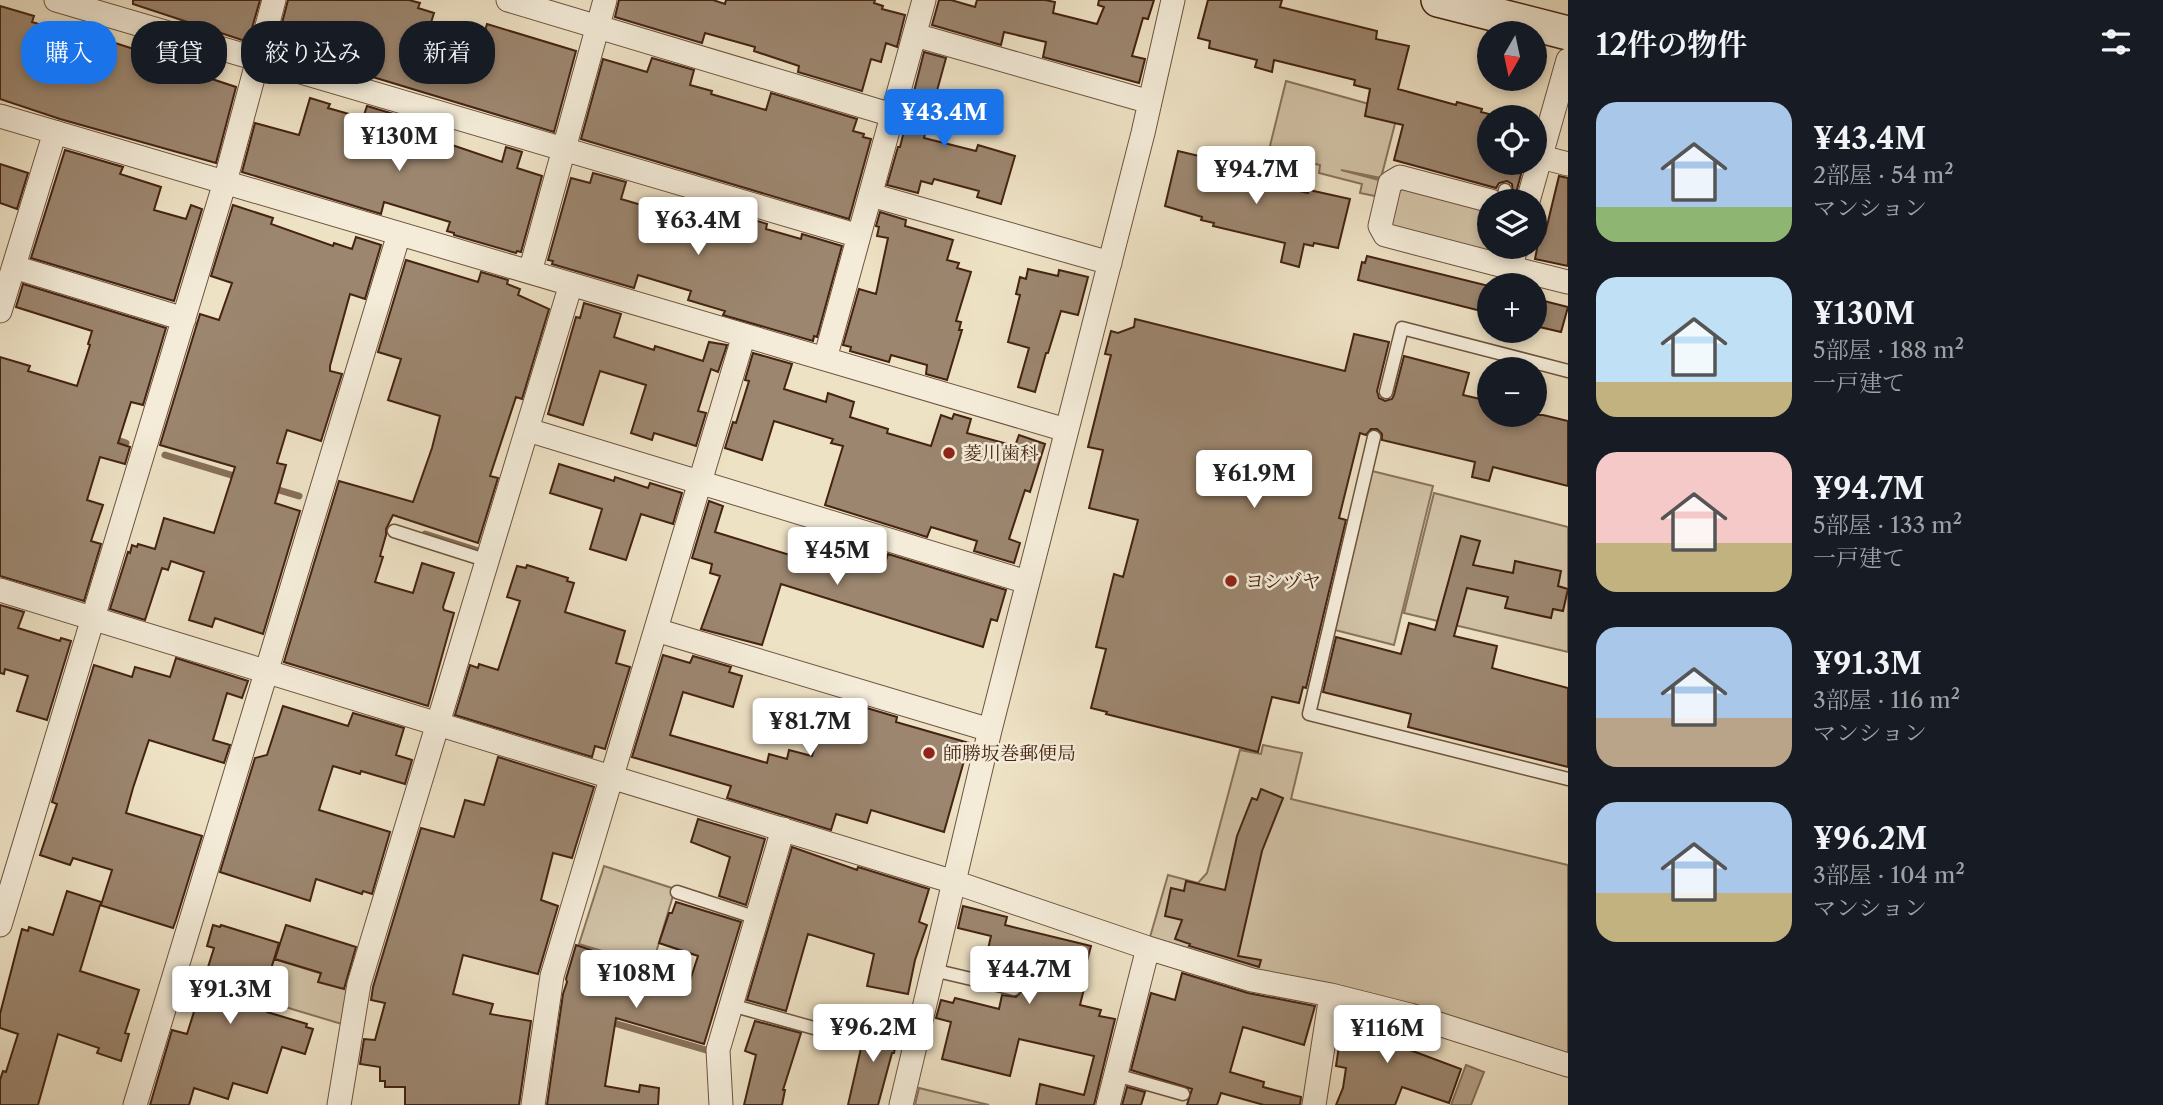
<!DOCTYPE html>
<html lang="ja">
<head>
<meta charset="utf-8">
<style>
	body { margin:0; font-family:"Libre Caslon Text","Noto Serif JP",serif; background:#242831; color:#f1f3f6; height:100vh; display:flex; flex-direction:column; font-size:26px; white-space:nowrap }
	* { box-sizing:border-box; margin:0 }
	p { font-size:23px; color:#9ea1a6 }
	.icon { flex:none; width:38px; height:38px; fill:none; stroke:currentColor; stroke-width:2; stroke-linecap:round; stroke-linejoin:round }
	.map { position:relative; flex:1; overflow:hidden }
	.drawer { display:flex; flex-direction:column; background:#171b24; width:595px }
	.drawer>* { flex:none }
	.banner { position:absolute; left:21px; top:21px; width:665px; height:63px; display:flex; gap:14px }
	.needle { width:46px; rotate:189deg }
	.fabs { position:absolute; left:1477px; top:21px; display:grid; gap:14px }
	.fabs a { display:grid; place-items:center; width:70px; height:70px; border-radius:50%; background:#171b24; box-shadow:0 4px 10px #0003; font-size:35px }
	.price { position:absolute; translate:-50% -60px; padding:0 16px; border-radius:7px; background:#fff; color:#222; font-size:23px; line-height:46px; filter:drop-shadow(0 2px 4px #0008) }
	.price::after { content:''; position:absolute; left:50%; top:42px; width:21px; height:16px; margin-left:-10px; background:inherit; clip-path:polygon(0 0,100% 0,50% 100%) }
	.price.active { background:#1a73e8; color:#fff }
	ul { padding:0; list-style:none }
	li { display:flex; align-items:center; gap:21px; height:175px; padding:0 28px }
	li span { display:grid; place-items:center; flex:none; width:196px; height:140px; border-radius:21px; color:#555 }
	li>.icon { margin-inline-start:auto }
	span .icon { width:84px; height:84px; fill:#fffc; stroke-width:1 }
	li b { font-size:30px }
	h2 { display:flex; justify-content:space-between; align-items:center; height:84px; padding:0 28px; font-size:30px }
	.pill { padding:0 24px; border-radius:28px; background:#171b24; box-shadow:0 4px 10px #0003; font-size:24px; line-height:63px }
	.pill.active { background:#1a73e8; color:#fff }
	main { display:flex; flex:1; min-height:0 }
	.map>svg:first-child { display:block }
	.green { fill:#d1c2a6; stroke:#8a725c; stroke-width:2 }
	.water { fill:#b4a188; stroke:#876f58; stroke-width:2 }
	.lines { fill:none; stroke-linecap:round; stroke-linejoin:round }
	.stream { stroke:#876f58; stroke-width:7 }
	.building { fill:#9c866f; stroke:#442311; stroke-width:2 }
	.lane-casing { stroke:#6e533e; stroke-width:15 }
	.street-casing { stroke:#6e533e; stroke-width:25 }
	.secondary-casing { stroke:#442311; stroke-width:36 }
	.lane { stroke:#f4ecd9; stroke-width:12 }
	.street { stroke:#f4ecd9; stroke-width:23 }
	.secondary { stroke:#f4ecd9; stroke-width:33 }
	.poi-dot { fill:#8f2418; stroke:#f4ecd9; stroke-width:2.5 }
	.labels { text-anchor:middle; stroke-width:5; stroke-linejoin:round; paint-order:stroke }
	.poi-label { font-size:19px; fill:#442311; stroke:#f4ecd9; text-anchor:start }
</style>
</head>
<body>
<main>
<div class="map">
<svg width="1568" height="1105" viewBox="0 0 1568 1105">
	<rect width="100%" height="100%" fill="#eee2c5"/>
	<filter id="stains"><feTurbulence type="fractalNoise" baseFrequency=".00286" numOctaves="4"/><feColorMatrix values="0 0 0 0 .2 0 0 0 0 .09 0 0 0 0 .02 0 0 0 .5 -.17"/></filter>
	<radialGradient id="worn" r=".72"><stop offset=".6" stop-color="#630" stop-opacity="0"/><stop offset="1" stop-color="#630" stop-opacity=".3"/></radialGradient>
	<path class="green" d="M1286,81L1398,112L1381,178L1341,170L1379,180L1375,196L1360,193L1362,184L1319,173L1320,165L1268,154Z
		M1403,184L1489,208V247H1507V249L1499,254L1392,226L1388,219L1396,189Z
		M1372,471L1433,486L1394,645L1335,630Z
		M1434,493L1568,527V652L1404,613Z
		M1263,745L1302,753L1291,799L1568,865V1056L1257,970L1150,937L1168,875L1198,883L1207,873L1240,750L1261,754Z
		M604,866L675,889L652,966L579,944Z
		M274,959L352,983L345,1025L262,1000Z
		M919,1088L989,1105H915Z"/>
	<path class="water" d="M1466,1065L1484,1072L1471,1105H1451Z"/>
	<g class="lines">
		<path class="stream" d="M111,438L126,443
			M165,455L241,478
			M272,488L299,496
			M425,534L482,552
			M607,1021L706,1050"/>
	</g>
	<path class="building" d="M133,0H260L248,42L133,4Z
		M288,0H409L420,3L418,8L434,13L422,52L474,67L487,24L576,51L554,132L353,71L356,74L275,50Z
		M619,0H713L725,4L726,0H875L874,3L883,6L882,9L905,15L897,47L886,43L881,62L871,59L862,91L798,72L799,66L754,51L755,47L705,33L702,43L615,17Z
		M939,0H951L975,7L977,0H1045L1055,2L1053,13L1097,24L1104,7L1098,5L1099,0H1154L1148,19L1143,18L1132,56L1145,59L1139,83L1043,57L1046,42L1004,32L1001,45L932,25Z
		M1208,0H1282L1280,7L1377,31L1376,39L1409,46L1398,89L1456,105L1457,102L1482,109L1481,112L1489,114V163H1524L1516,193H1513L1512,184L1507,181L1499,183L1496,188L1394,160L1403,125L1365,116L1370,89L1354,85L1355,80L1274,60L1272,72L1255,67L1257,60L1209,48L1210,41L1198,38Z
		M0,6L34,16L32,22L85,38L92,40L95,32L113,38L112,42L137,50V53L213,76L212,79L236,87L216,163L60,119L0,99Z
		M924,52L946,58L924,138L976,151L978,145L1015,156L1001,204L977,197L979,191L934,179L932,184L921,181L918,193L887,185L898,147H900Z
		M652,58L694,70L690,85L712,91L711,94L766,110L771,93L857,119L853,131L864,134L863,137L871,139L849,219L581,139L603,59L647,72Z
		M310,98L330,104L328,108L363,118L367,106L407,118L399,127L502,162L506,147L522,152L517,168L542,176L521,252L517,251L516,253L454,235V233L447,231L450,222L384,202L381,214L242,172L255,123L299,135Z
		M65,150L123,167L120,174L161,187L154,210L186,219L191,205L202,209L174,301L31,258Z
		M1178,151L1245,167L1243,178L1308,193L1309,190L1350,199L1338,248L1314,243L1313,246L1304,244L1299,267L1281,262L1285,243L1213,226L1214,223L1201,220L1202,217L1165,206Z
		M0,164L28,173L17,209L0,203Z
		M593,173L626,182L621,199L672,214L674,207L709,217L712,207L767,224L766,229L801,239L802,234L842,246L817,337L814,336L813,341L723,315L725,311L688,300L691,291L638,275L634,288L552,264L553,261L548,260L571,178L590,183Z
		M1559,176L1568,178V266L1535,259L1540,233L1545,234Z
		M233,205L273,218L271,224L333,246L334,243L352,249L356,237L381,245L365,299L350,294L330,366V371L342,374L321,441L287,430L277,463L286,465L275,503L300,511L263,634L215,618L212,627L189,620L204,572L171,561L168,570L162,568L145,620L110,609L128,552L130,553L132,545L137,547L138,544L155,549L164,518L214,533L235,467L160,445L200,314L219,320L232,283L211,276Z
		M880,212L906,220L905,226L953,240L947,260L959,263L957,268L971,272L956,321L961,322L959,330H962L947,380L926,374L927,365L891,355L889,362L850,351L851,347L843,345L859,289L876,294L888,238L877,236L879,227L876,226Z
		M1367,256L1489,286V313L1358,280L1362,262L1365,263Z
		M406,260L478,282L481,272L508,280L507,284L520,289L518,295L549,309L522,399L516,397L490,476L498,478L478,543L393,515L386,529V535L380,556L383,557L375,582L413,593L422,563L454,573L443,607L444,610L454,613L428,706L284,662L339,481L413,502L432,448L440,416L388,400L401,359L378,352Z
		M1028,269L1058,276L1059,270L1088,277L1078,315L1061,311L1048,353H1046L1035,392L1018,387L1029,348L1008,342L1020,295L1016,294L1020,277L1026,279Z
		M23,284L166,328L143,405L131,402L118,443L130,447L125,464L100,457L87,500L103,505L91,541L101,544L84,601L0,576V357L30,366L28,371L77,386L90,345L88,344L92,331L16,307Z
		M1544,301L1568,307L1561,332L1535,326L1540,304H1543Z
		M584,303L621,314L614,337L654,350L655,346L703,361L709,342L727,345L718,372L711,369L698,411L706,413L696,446L654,433L652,440L631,433L646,385L600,371L583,425L548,414L576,317L580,318Z
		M1135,319L1345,371L1354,334L1389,342L1377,391L1379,398L1385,401L1392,399L1394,395L1404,356L1469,373L1463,395L1489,401V415H1543L1568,421V486L1493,467L1489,481L1472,477L1475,462L1382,440V434L1377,429H1371L1366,435L1360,433L1339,518L1346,520L1306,688L1303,687L1299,703L1272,697L1258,752L1106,714L1107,712L1091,708L1106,649L1096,647L1114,574L1123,577L1138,520L1089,508L1103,450L1088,447L1111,355L1105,354L1111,331L1118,333L1134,327Z
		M753,353L792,364L784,389L826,402L828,393L854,402L850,417L888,429L887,433L931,446L941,415L952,419L954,414L971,419L967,433L1015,446L1019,435L1045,444L1030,492L1025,490L1009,539L1020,543L1014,563L974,551L977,541L931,527L927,537L825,505L843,446L831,443L833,439L774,421L762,460L725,448L733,422L736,423L749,381L745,380Z
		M559,464L614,481L615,477L648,488L650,483L682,493L673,524L641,514L626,560L590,549L602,509L550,493Z
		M709,501L723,506L715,532L793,556L800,533L821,540L820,545L884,566L888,554L1006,590L997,621L991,619L983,647L781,584L762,645L701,629L720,576L710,573L712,564L692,558Z
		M1461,536L1480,541L1473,565L1513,573L1515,561L1561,571L1558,586L1568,589L1563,611L1553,609L1551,618L1505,608L1508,597L1467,588L1454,636L1497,646L1492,668L1568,688V767L1408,727L1411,714L1323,692L1336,637L1401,654L1409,623L1435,630Z
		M527,565L568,578L567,581L574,583L565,612L625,631L616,663L630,667L605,749L595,746L592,757L455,715L470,665L478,668L479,664L498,670L520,601L507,597L517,566L526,568Z
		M0,605L24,612L18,628L60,641L61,638L71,641L47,720L17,711L28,676L5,669L4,674L0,673Z
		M663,655L690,663L693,656L731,667L729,672L742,676L733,707L683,692L670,735L767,763L769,754L787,759L789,750L812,756L826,711L846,717L850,703L897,717L896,722L969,743L944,832L871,810L867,823L836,814L831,830L727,798L731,786L632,757Z
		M176,658L248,681L242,698L227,693L213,740L230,745L224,763L149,740L133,788L126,813L202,836L176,920L173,928L100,905L80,971L139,990L125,1033L129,1034L121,1061L97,1053L99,1048L58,1034L38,1105H0V1080L3,1071L6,1072L18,1034L0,1028V1014L22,929L28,931L29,927L53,935L67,891L101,902V905L112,870L73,858L70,865L40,855L57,804L52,802L94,665L132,677L135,667L170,677Z
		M283,706L348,726L353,713L404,728L396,755L412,760L405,784L361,771L360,774L333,766L319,810L390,832L372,894L363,891L362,894L316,879L310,901L220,872L255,758L267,755Z
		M498,757L594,787L572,858L553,853L541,900L558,906L538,974L463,955L453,994L493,1004L490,1014L531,1021L519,1105H405V1087H385V1081H380V1067L360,1064L364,1039L375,1040L385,1003L371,1000L373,987L421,828L454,837L465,800L484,805Z
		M1261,789L1283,798L1262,851L1238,956L1261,960L1259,967L1189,946L1190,944L1175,939L1182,920L1165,916L1171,888L1184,891L1186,881L1225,890L1237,836L1252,798L1257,800Z
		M698,819L765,839L746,905L719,896L730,857L691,842Z
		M792,847L857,870L858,867L929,889L919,922L927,925L915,960L908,994L867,986L874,954L808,934L786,1011L747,1000Z
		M676,902L741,922L704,1044L616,1018L605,1086L639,1092L640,1085L659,1088L658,1105H547L563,994L567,982L566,979L576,945L594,951L587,971L621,982L622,979L668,994L670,988L686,993L698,956L659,943L669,913H672Z
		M963,906L1007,917L1005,925L1091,946L1083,976L1087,977L1080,1005L1101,1010L1099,1016L1115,1019L1094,1105H1036L1040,1084L1084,1095L1094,1056L1019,1039L1010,1076L942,1059L951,1022L936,1018L941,1000L953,1003L955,998L999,1009L1002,995L1016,997L1023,990L1020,983L1017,981L983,971L991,936L958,928Z
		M213,925L220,927L221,925L279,943L261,1001L270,1004L267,1012L307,1024L306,1027L313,1029L305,1054L282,1047L267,1093L233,1083L228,1099L194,1088L189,1105H150L172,1030L187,1034L214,948L207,946Z
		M286,925L356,947L344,989L318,982L321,973L275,959Z
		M1182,973L1248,993L1315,1006L1304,1045L1243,1027L1230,1072L1264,1082L1263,1087L1301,1097L1300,1105H1264L1221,1093L1217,1105H1187L1192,1089L1131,1070L1151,993L1175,1000Z
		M1344,1013L1402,1027L1401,1033L1413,1035L1410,1050L1461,1069L1449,1103L1402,1087L1395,1105H1336L1343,1088L1346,1068L1336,1066Z
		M755,1021L801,1033L783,1090H785L782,1105H744L756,1055L745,1051Z
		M867,1022L899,1029L894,1053H892L878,1105H848Z
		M1127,1087L1145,1092L1141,1105H1122Z"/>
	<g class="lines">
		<g class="lane-casing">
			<path id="lane" d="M1502,201L1505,190
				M1386,392L1402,328L1568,371
				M1374,437L1309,714L1568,779
				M394,531L488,561
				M677,892L757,918
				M933,970L1014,989
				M731,1005L850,1038
				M1116,1075L1183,1094"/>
		</g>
		<g class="street-casing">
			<path id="street" d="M56,0L859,236
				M508,0L892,115
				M915,35L1150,102
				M0,116L1066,430
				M1541,157L1568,164
				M871,195L1110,263
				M1491,201L1400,177L1390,183L1380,226L1385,235L1511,268
				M1528,201L1568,60
				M1516,247L1511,268L1568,282
				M14,267L184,319
				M530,272L605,0
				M0,311L55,132
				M825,359L924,0
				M528,430L1027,582
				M0,590L954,882L1148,948L1252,980L1331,995L1410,1015L1568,1065
				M656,630L990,730
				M0,925L225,182L274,0
				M135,1105L399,234
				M339,1105L359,984L571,284
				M533,1105L552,976L744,335
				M721,1105L718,1050L783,829
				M901,1105L990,730L1143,133L1173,0
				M1108,1105L1148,948
				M1314,1105L1331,995"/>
		</g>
		<g class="secondary-casing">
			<path id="secondary" d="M1438,0L1568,33"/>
		</g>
		<use href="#lane" class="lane"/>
		<use href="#street" class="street"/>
		<use href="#secondary" class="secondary"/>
	</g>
	<g class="poi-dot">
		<circle cx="949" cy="453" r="7"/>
		<circle cx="1231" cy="581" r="7"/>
		<circle cx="929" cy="753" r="7"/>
	</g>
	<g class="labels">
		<g class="poi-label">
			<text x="963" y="460">菱川歯科</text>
			<text x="1245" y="588">ヨシヅヤ</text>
			<text x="943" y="760">師勝坂巻郵便局</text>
		</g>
	</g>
	<rect width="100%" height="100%" filter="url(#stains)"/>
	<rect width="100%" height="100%" fill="url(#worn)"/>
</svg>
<div class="fabs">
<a><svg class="needle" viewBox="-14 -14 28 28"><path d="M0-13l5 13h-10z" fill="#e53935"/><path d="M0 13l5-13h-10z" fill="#9ea1a6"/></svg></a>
<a><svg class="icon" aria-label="locate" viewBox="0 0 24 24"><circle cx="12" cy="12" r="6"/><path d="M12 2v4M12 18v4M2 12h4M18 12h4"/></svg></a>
<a><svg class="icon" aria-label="layers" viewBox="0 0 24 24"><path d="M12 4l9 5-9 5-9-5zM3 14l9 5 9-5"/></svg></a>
<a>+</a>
<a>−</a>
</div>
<b class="price active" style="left:944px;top:149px">¥43.4M</b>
<b class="price" style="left:399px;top:173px">¥130M</b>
<b class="price" style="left:1256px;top:206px">¥94.7M</b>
<b class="price" style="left:698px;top:257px">¥63.4M</b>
<b class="price" style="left:1254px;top:510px">¥61.9M</b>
<b class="price" style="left:837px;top:587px">¥45M</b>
<b class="price" style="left:810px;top:758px">¥81.7M</b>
<b class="price" style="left:1029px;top:1006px">¥44.7M</b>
<b class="price" style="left:636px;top:1010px">¥108M</b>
<b class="price" style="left:230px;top:1026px">¥91.3M</b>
<b class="price" style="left:873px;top:1064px">¥96.2M</b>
<b class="price" style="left:1387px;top:1065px">¥116M</b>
<div class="banner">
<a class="pill active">購入</a>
<a class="pill">賃貸</a>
<a class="pill">絞り込み</a>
<a class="pill">新着</a>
</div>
</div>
<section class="drawer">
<h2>12件の物件<svg class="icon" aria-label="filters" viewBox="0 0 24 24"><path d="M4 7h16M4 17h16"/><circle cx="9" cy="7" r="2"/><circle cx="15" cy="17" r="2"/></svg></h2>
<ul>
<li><span style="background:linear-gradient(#a9c7e8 75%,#8fb573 0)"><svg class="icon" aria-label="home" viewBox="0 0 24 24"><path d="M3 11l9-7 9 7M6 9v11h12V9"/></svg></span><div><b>¥43.4M</b><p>2部屋 · 54 m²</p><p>マンション</p></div></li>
<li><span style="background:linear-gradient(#bfe0f5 75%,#c2b280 0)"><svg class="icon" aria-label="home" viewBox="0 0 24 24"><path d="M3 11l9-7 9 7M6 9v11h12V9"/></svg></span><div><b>¥130M</b><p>5部屋 · 188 m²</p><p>一戸建て</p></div></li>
<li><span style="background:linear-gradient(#f6c9c9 65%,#c2b280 0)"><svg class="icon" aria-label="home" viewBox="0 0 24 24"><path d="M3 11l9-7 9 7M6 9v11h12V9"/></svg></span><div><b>¥94.7M</b><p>5部屋 · 133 m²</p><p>一戸建て</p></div></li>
<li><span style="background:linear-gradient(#a9c7e8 65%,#b9a48a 0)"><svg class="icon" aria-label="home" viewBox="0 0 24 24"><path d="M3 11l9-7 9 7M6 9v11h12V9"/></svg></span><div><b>¥91.3M</b><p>3部屋 · 116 m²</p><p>マンション</p></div></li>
<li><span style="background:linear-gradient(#a9c7e8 65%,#c2b280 0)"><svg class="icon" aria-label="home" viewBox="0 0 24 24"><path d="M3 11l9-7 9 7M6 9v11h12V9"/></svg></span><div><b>¥96.2M</b><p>3部屋 · 104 m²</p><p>マンション</p></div></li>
</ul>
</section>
</main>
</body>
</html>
